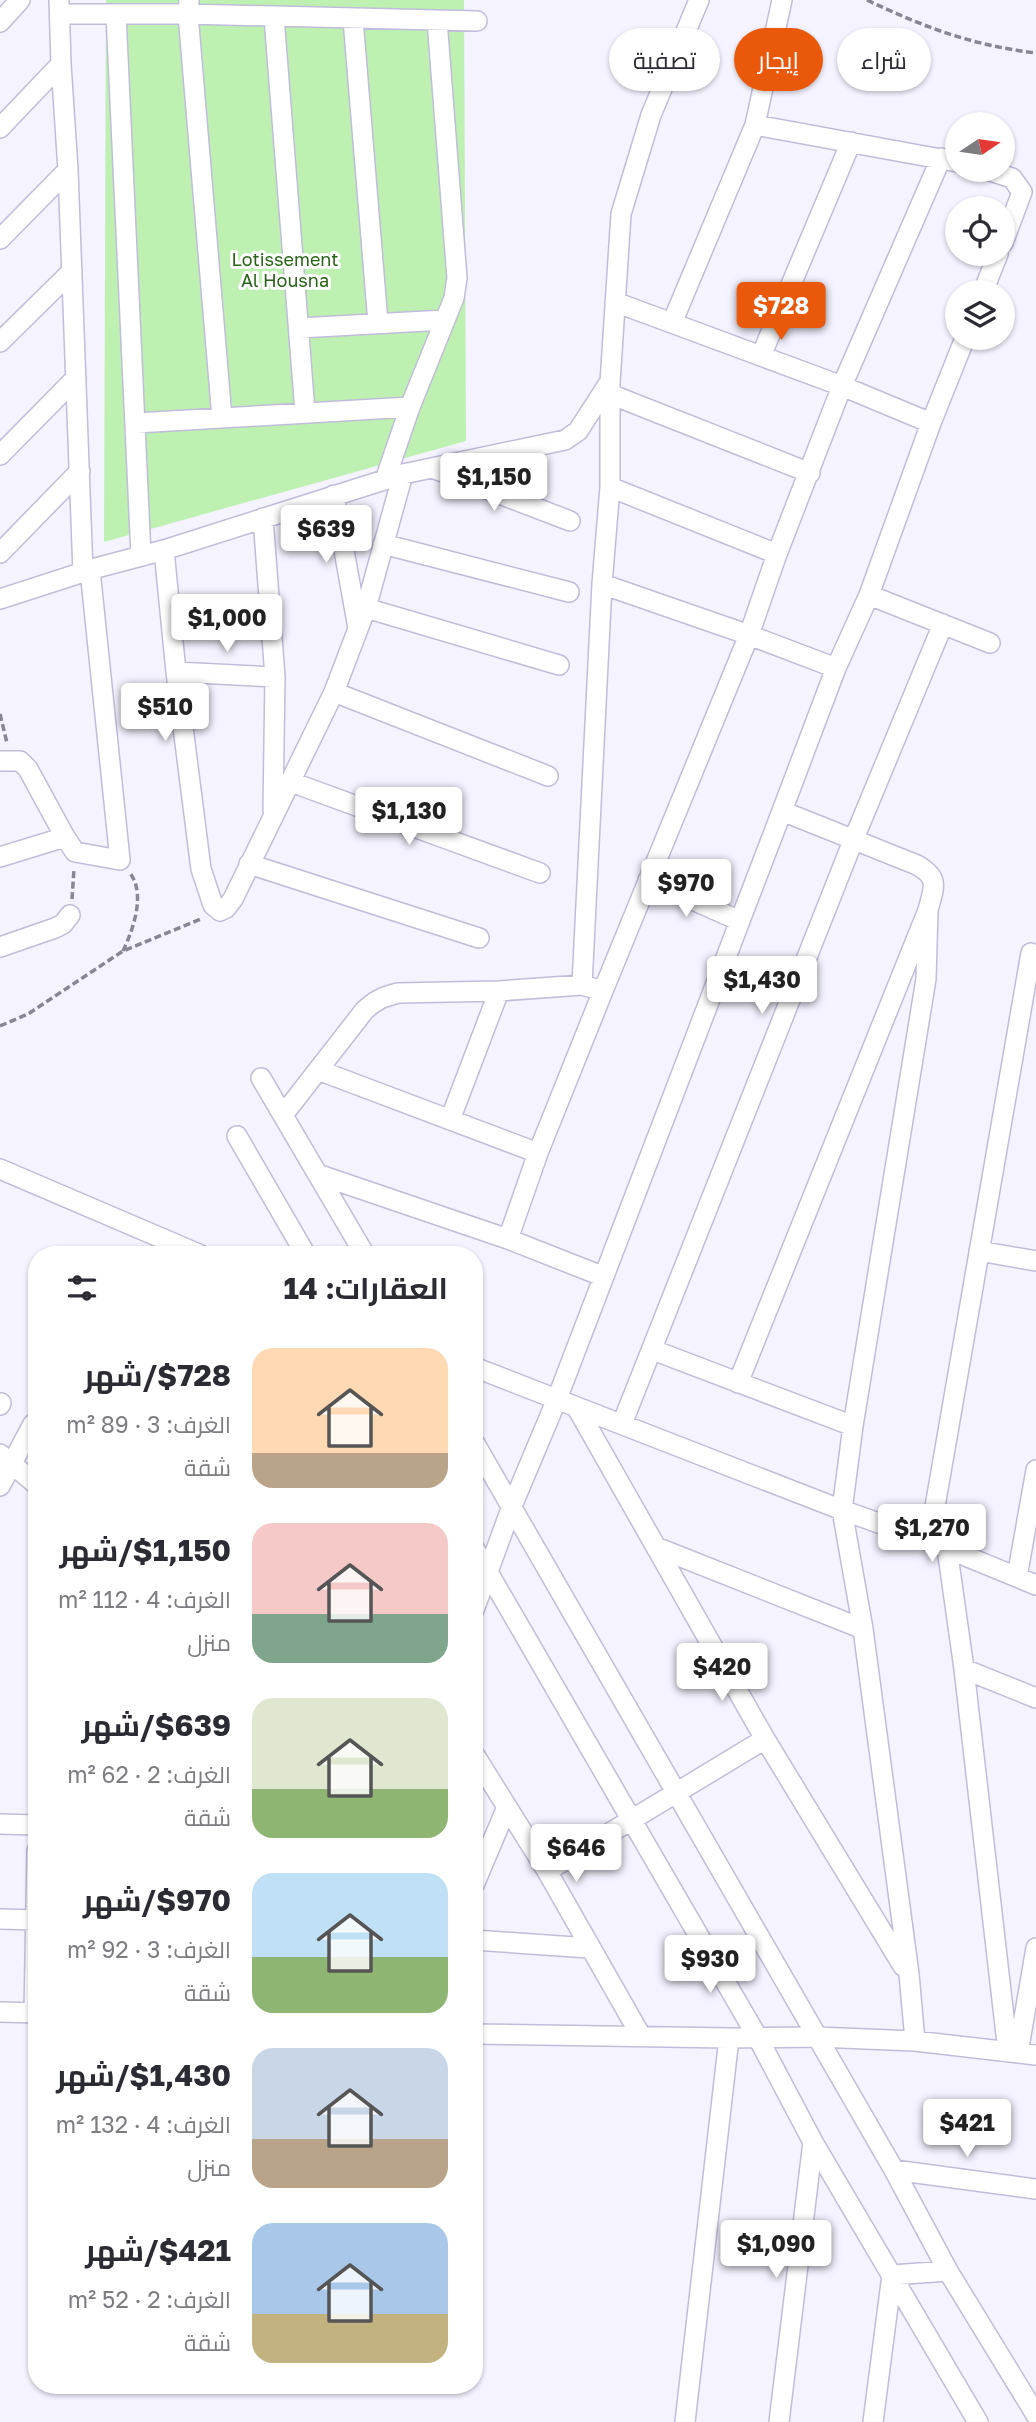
<!DOCTYPE html>
<html lang="ar">
<head>
<meta charset="utf-8">
<style>
	body { margin:0; font-family:"Golos Text",Cairo,sans-serif; background:#f7f7f7; color:#2b2b33; direction:rtl; height:100vh; display:flex; flex-direction:column; font-size:26px; white-space:nowrap }
	* { box-sizing:border-box; margin:0 }
	p { font-size:23px; color:#7c7c81 }
	.icon { flex:none; width:38px; height:38px; fill:none; stroke:currentColor; stroke-width:2; stroke-linecap:round; stroke-linejoin:round }
	.map { position:relative; flex:1; overflow:hidden; direction:ltr }
	.details { position:absolute; left:28px; top:1246px; width:455px; height:1148px; display:flex; flex-direction:column; background:#fff; border-radius:28px; box-shadow:0 2px 5px #0004; direction:rtl }
	.details>* { flex:none }
	.top-card { position:absolute; left:504px; top:28px; width:427px; height:63px; direction:rtl; display:flex; gap:14px }
	.needle { width:46px; rotate:77deg }
	.tools { position:absolute; left:945px; top:112px; display:grid; gap:14px }
	.tools a { display:grid; place-items:center; width:70px; height:70px; border-radius:50%; background:#fff; box-shadow:0 2px 5px #0004; font-size:35px }
	.price { position:absolute; translate:-50% -60px; padding:0 16px; border-radius:7px; background:#fff; color:#222; font-size:23px; line-height:46px; filter:drop-shadow(0 2px 4px #0008) }
	.price::after { content:''; position:absolute; left:50%; top:42px; width:21px; height:16px; margin-left:-10px; background:inherit; clip-path:polygon(0 0,100% 0,50% 100%) }
	.price.current { background:#ea580c; color:#fff }
	ul { padding:0; list-style:none }
	li { display:flex; align-items:center; gap:21px; height:175px; padding:0 35px }
	li span { display:grid; place-items:center; flex:none; width:196px; height:140px; border-radius:21px; color:#555 }
	li>.icon { margin-inline-start:auto }
	span .icon { width:84px; height:84px; fill:#fffc; stroke-width:1 }
	li b { font-size:30px }
	h2 { display:flex; justify-content:space-between; align-items:center; height:84px; padding:0 35px; font-size:30px }
	.pill { padding:0 24px; border-radius:32px; background:#fff; box-shadow:0 2px 5px #0004; font-size:24px; line-height:63px }
	.pill.current { background:#ea580c; color:#fff }
	.map>svg:first-child { display:block }
	.green { fill:#bef0b2 }
	.lines { fill:none; stroke-linecap:round; stroke-linejoin:round }
	.minor-casing { stroke:#c0bdda; stroke-width:22 }
	.path { stroke:#878692; stroke-width:3.5; stroke-dasharray:7 3.5; stroke-linecap:butt }
	.minor { stroke:#fff; stroke-width:19 }
	.labels { text-anchor:middle; stroke-width:6; stroke-linejoin:round; paint-order:stroke }
	.park-label { font-size:18px; fill:#286416; stroke:#fff }
</style>
</head>
<body>
<div class="map">
<svg width="1036" height="2422" viewBox="0 0 1036 2422">
	<rect width="100%" height="100%" fill="#f4f3ff"/>
	<path class="green" d="M106,0H464L466,441L104,542Z"/>
	<g class="lines">
		<g class="minor-casing">
			<path id="minor" d="M59,0L61,64L68,170L83,573
				M189,0L188,14L222,418
				M60,14H188L477,21
				M116,14L141,556
				M274,17L305,412
				M353,19L378,323
				M0,22L20,0
				M755,125L957,162
				M0,128L61,64
				M987,170L1012,178L1022,192L1003,243
				M0,239L68,170
				M983,292L998,254
				M615,302L842,386L931,423
				M672,323L755,125L782,0
				M299,328L445,320
				M0,342L72,271
				M761,356L851,142
				M610,394L810,473
				M136,423L410,407
				M0,455L76,378
				M432,468L570,521
				M385,480L410,407L454,298L457,278L437,20
				M610,487L777,554
				M334,495L358,628
				M263,518L275,677L273,811
				M383,544L569,592
				M164,550L176,672L201,869L213,905L220,911L226,908L233,899L334,692L366,608L403,474
				M0,553L80,471
				M602,584L749,635L836,668
				M869,595L990,643
				M0,599L96,568L164,550L403,474L565,440L578,431L609,383
				M366,608L559,665
				M176,672L275,677
				M334,692L548,776
				M0,761H20L28,769L65,837L75,852L120,860L90,570
				M291,782L540,873
				M0,857L65,837
				M249,864L479,938
				M648,880L740,921
				M0,947L55,928L63,924L70,915
				M603,991L582,985L602,584L610,487V383L621,214L651,115L699,0
				M318,1070L538,1153
				M261,1078L365,1255
				M283,1115L364,1011C375,1000 383,997 398,993L499,991L582,985
				M450,1120L499,991
				M237,1136L306,1255
				M0,1169L201,1255
				M320,1175L508,1239L602,1276
				M508,1239L538,1153L603,991L749,635L777,554L842,386L941,158
				M979,1251L1036,1261
				M653,1350L853,1426
				M474,1367L842,1510L929,1541L1036,1585
				M738,1383L928,910C934,887 940,878 917,865L782,811
				M0,1405L1,1403
				M577,1408L765,1739L903,1966
				M622,1424L853,841L943,624
				M474,1442L894,2170L948,2271L1036,2415
				M0,1454L37,1485
				M0,1486L33,1424
				M929,1541L1031,953
				M656,1547L863,1629
				M474,1548L758,2038L813,2142L978,2422
				M947,1548L964,1669L1008,2052
				M1017,1577L1036,1470
				M474,1610L512,1506L557,1399L782,811L836,668L869,595L931,423L965,338
				M964,1669L1036,1698
				M474,1754L547,1871L641,2036
				M0,1824L37,1825
				M547,1871L765,1739
				M474,1885L507,1807
				M0,1919L37,1920
				M474,1940L589,1948
				M0,2012L37,2013
				M34,2013L37,1851
				M474,2034L729,2038L817,2037L915,2041L1036,2055
				M915,2041L909,1974L863,1629L842,1510L853,1426L926,979L928,910
				M1018,2053L1036,1948
				M894,2170L1036,2189
				M685,2422L729,2038
				M779,2422L813,2142
				M873,2422L892,2275L948,2271"/>
		</g>
		<path class="path" d="M867,0C926,28 971,45 1036,53
			M0,714L7,743
			M72,899L74,869
			M123,951C133,930 146,894 130,873
			M0,1026L28,1014L123,951L201,919"/>
		<use href="#minor" class="minor"/>
	</g>
	<g class="labels">
		<g class="park-label">
			<text x="285" y="266">Lotissement<tspan x="285" dy="21">Al Housna</tspan></text>
		</g>
	</g>
</svg>
<div class="tools">
<a><svg class="needle" viewBox="-14 -14 28 28"><path d="M0-13l5 13h-10z" fill="#e53935"/><path d="M0 13l5-13h-10z" fill="#7c7c81"/></svg></a>
<a><svg class="icon" aria-label="locate" viewBox="0 0 24 24"><circle cx="12" cy="12" r="6"/><path d="M12 2v4M12 18v4M2 12h4M18 12h4"/></svg></a>
<a><svg class="icon" aria-label="layers" viewBox="0 0 24 24"><path d="M12 4l9 5-9 5-9-5zM3 14l9 5 9-5"/></svg></a>
</div>
<b class="price current" style="left:781px;top:342px">$728</b>
<b class="price" style="left:494px;top:513px">$1,150</b>
<b class="price" style="left:326px;top:565px">$639</b>
<b class="price" style="left:227px;top:654px">$1,000</b>
<b class="price" style="left:165px;top:743px">$510</b>
<b class="price" style="left:409px;top:847px">$1,130</b>
<b class="price" style="left:686px;top:919px">$970</b>
<b class="price" style="left:762px;top:1016px">$1,430</b>
<b class="price" style="left:932px;top:1564px">$1,270</b>
<b class="price" style="left:722px;top:1703px">$420</b>
<b class="price" style="left:576px;top:1884px">$646</b>
<b class="price" style="left:710px;top:1995px">$930</b>
<b class="price" style="left:967px;top:2159px">$421</b>
<b class="price" style="left:776px;top:2280px">$1,090</b>
<div class="top-card">
<a class="pill">شراء</a>
<a class="pill current">إيجار</a>
<a class="pill">تصفية</a>
</div>
<section class="details">
<h2>العقارات: 14<svg class="icon" aria-label="filters" viewBox="0 0 24 24"><path d="M4 7h16M4 17h16"/><circle cx="9" cy="7" r="2"/><circle cx="15" cy="17" r="2"/></svg></h2>
<ul>
<li><span style="background:linear-gradient(#ffd9b3 75%,#b9a48a 0)"><svg class="icon" aria-label="home" viewBox="0 0 24 24"><path d="M3 11l9-7 9 7M6 9v11h12V9"/></svg></span><div><b>$728/شهر</b><p>الغرف: 3 · 89 m²</p><p>شقة</p></div></li>
<li><span style="background:linear-gradient(#f6c9c9 65%,#7fa58c 0)"><svg class="icon" aria-label="home" viewBox="0 0 24 24"><path d="M3 11l9-7 9 7M6 9v11h12V9"/></svg></span><div><b>$1,150/شهر</b><p>الغرف: 4 · 112 m²</p><p>منزل</p></div></li>
<li><span style="background:linear-gradient(#dfe7d0 65%,#8fb573 0)"><svg class="icon" aria-label="home" viewBox="0 0 24 24"><path d="M3 11l9-7 9 7M6 9v11h12V9"/></svg></span><div><b>$639/شهر</b><p>الغرف: 2 · 62 m²</p><p>شقة</p></div></li>
<li><span style="background:linear-gradient(#bfe0f5 60%,#8fb573 0)"><svg class="icon" aria-label="home" viewBox="0 0 24 24"><path d="M3 11l9-7 9 7M6 9v11h12V9"/></svg></span><div><b>$970/شهر</b><p>الغرف: 3 · 92 m²</p><p>شقة</p></div></li>
<li><span style="background:linear-gradient(#c9d6e8 65%,#b9a48a 0)"><svg class="icon" aria-label="home" viewBox="0 0 24 24"><path d="M3 11l9-7 9 7M6 9v11h12V9"/></svg></span><div><b>$1,430/شهر</b><p>الغرف: 4 · 132 m²</p><p>منزل</p></div></li>
<li><span style="background:linear-gradient(#a9c7e8 65%,#c2b280 0)"><svg class="icon" aria-label="home" viewBox="0 0 24 24"><path d="M3 11l9-7 9 7M6 9v11h12V9"/></svg></span><div><b>$421/شهر</b><p>الغرف: 2 · 52 m²</p><p>شقة</p></div></li>
</ul>
</section>
</div>
</body>
</html>
